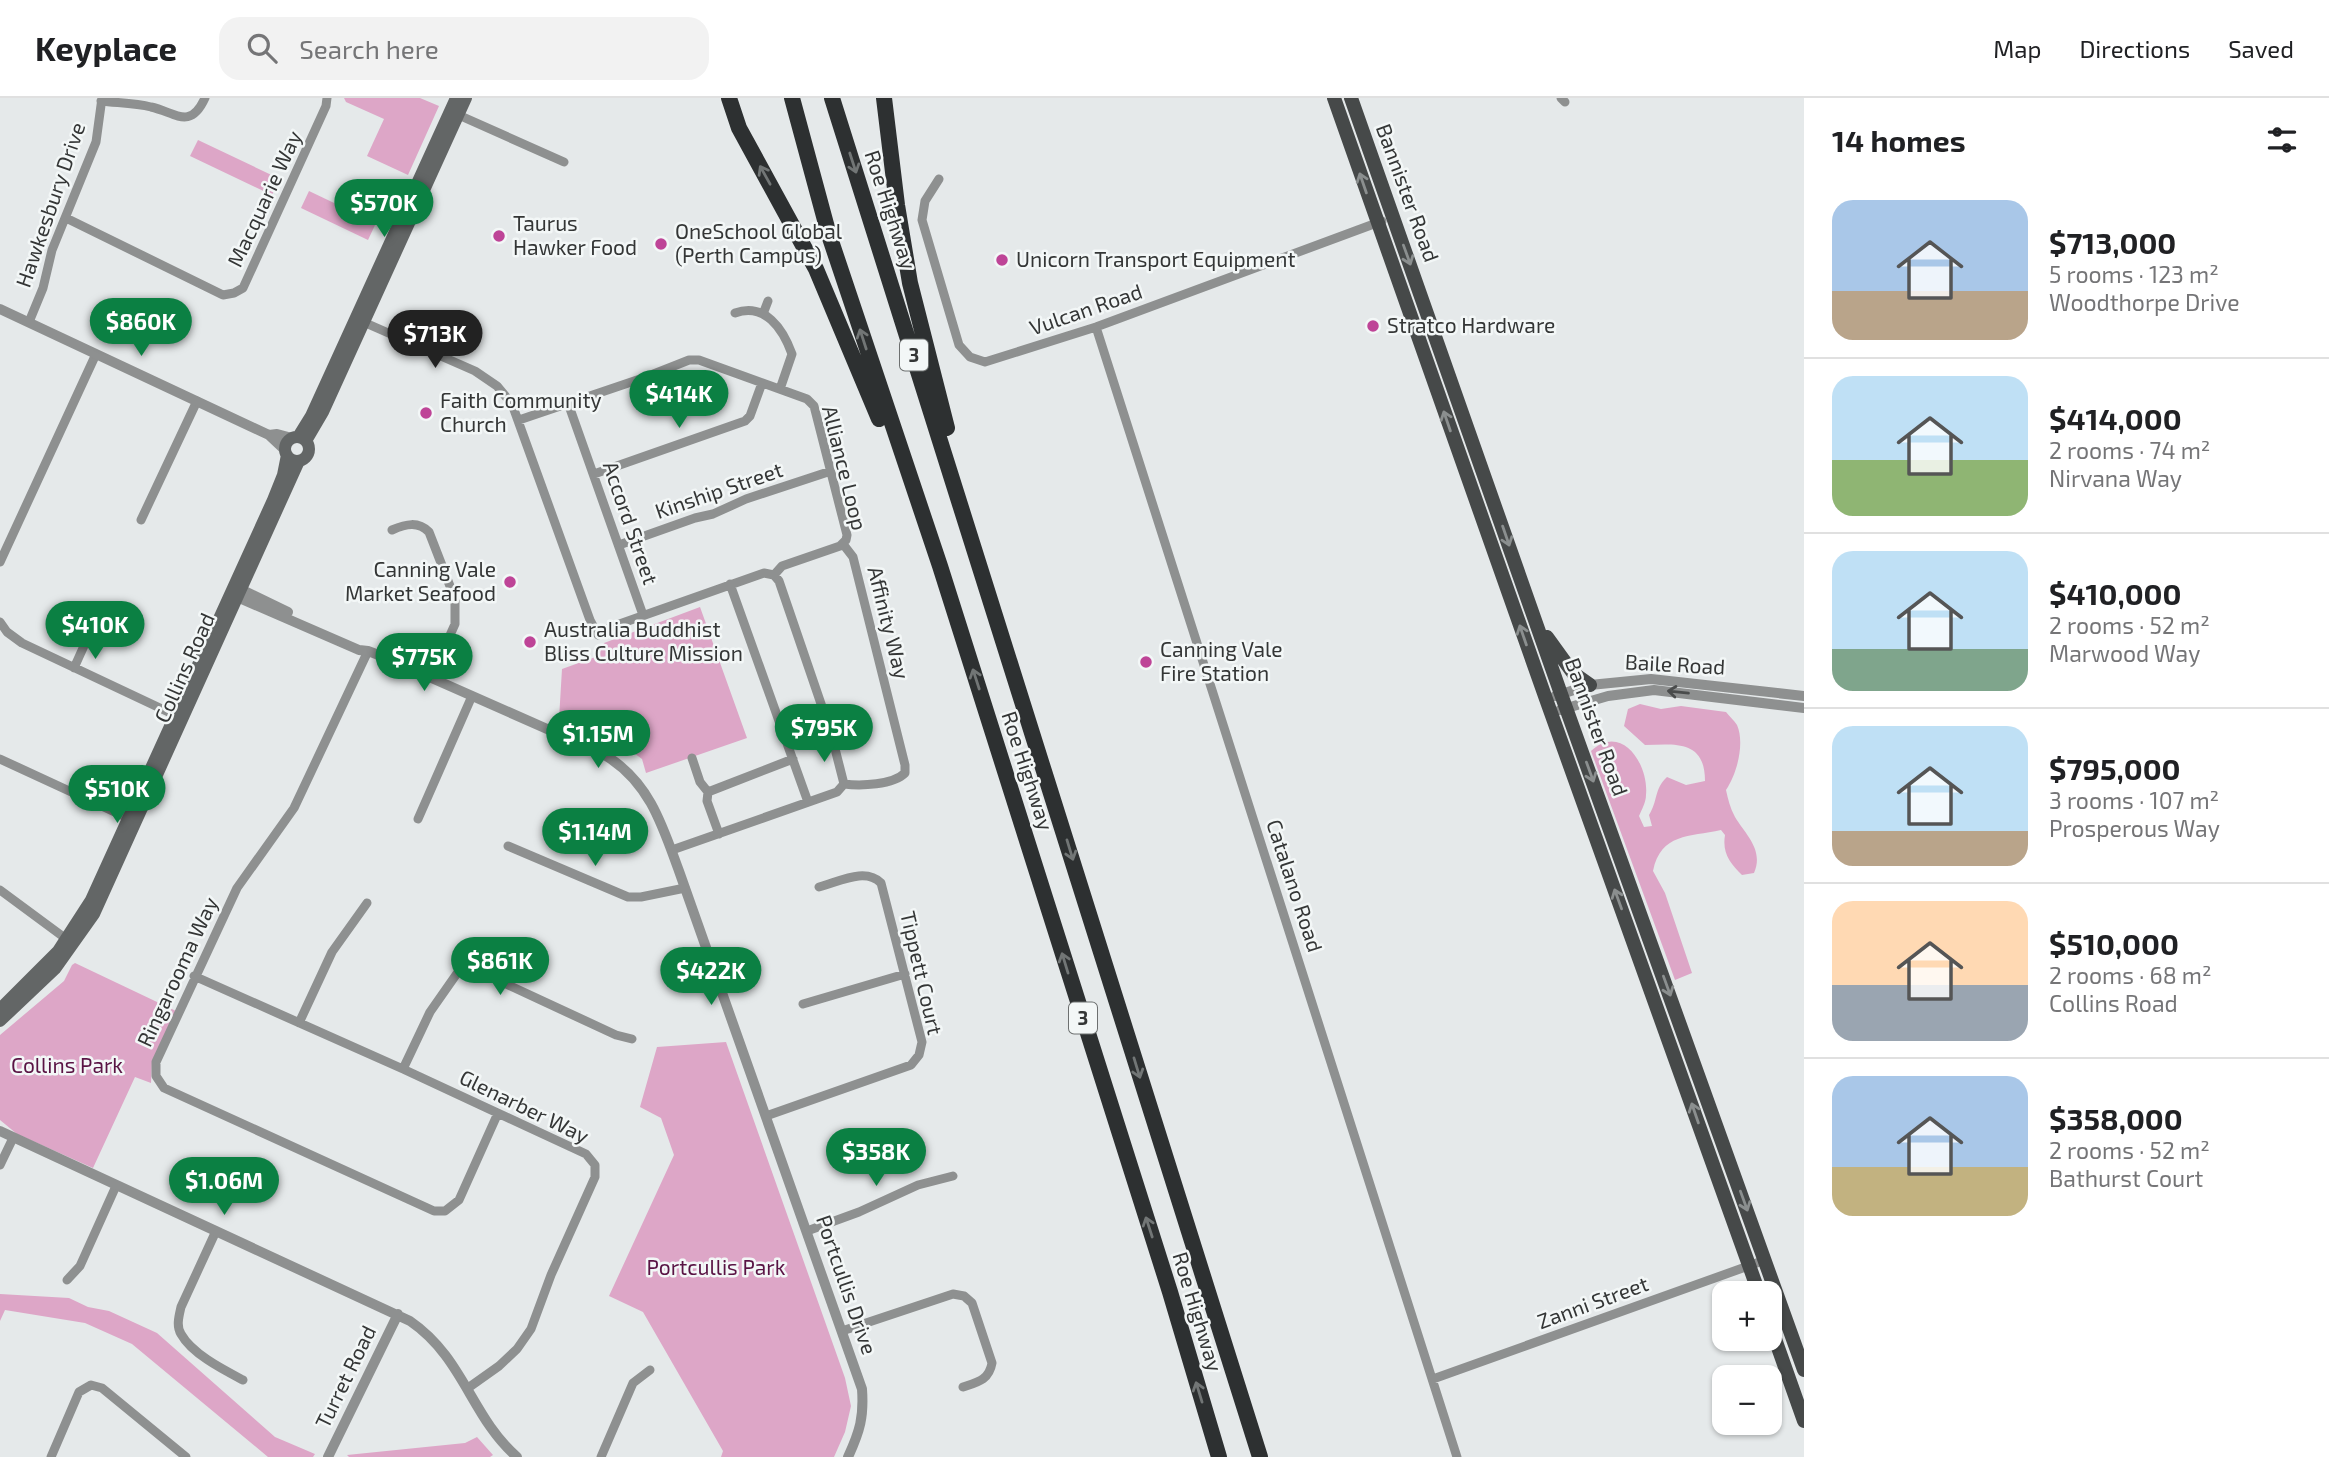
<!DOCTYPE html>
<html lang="en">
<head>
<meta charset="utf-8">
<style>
	body { margin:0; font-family:"Exo 2",sans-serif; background:#f2f2f2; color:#202124; height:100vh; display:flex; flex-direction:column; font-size:26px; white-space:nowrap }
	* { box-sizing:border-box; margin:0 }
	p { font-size:23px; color:#757577 }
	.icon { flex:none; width:38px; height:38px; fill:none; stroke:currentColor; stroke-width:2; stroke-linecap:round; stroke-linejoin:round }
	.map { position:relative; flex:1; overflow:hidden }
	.panel { display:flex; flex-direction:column; background:#fff; width:525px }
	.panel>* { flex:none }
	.fabs { position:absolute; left:1712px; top:1183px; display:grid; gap:14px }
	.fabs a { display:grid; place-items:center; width:70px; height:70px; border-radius:14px; background:#fff; box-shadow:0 2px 5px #0004; font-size:35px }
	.price { position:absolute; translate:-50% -60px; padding:0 16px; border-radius:24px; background:#0b8043; color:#fff; font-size:23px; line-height:46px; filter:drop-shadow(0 2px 4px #0008) }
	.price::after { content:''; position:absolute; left:50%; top:42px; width:21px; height:16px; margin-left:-10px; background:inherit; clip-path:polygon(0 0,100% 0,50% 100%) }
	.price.current { background:#222; color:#fff }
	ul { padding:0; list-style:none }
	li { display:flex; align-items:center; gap:21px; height:175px; padding:0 28px }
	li+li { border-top:2px solid #e0e0e0 }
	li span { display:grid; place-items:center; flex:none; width:196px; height:140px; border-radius:21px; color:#555 }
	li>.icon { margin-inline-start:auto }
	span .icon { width:84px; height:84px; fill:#fffc; stroke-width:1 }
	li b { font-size:30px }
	h2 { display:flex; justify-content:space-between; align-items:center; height:84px; padding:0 28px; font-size:30px }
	header { display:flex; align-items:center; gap:42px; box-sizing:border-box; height:98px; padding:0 35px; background:#fff; border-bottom:2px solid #e0e0e0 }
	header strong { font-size:33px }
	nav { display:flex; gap:38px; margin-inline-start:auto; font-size:24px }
	.search { width:490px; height:63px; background:#f2f2f2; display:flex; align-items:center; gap:18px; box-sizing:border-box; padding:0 24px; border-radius:21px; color:#757577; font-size:26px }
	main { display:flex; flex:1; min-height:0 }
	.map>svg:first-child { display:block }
	.green { fill:#dda6c7 }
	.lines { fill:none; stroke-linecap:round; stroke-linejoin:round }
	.minor { stroke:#8e9090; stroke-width:9 }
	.tertiary { stroke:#8e9090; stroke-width:10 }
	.secondary { stroke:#636666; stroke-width:12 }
	.primary { stroke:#464949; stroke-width:14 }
	.motorway { stroke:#2d3031; stroke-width:16 }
	.oneway { stroke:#727676 }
	.oneway2 { stroke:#8b8f8f }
	.oneway3 { stroke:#4a4c4c }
	.poi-dot { fill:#be4497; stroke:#f3f7f7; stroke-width:2.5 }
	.labels { text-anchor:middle; stroke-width:5; stroke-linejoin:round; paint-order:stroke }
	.shield { fill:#f3f7f7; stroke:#6d7070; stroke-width:2 }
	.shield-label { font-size:19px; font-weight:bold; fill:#343636 }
	.street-label { font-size:21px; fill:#343636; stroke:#f3f7f7 }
	.poi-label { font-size:21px; fill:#343636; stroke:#f3f7f7; text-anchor:start }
	.park-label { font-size:21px; fill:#591344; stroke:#f3f7f7 }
</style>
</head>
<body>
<header>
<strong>Keyplace</strong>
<div class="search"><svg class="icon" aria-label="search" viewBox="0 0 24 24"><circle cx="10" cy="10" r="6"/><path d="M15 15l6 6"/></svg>Search here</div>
<nav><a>Map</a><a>Directions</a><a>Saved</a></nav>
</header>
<main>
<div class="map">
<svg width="1804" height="1359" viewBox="0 0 1804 1359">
	<rect width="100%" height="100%" fill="#e5e9ea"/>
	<path class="green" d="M344,0H420L439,8L408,77L367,58L384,21L346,4Z
		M198,42L280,81L272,97L190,58Z
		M309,93L376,125L368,142L301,110Z
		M700,509L747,640L646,675L642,661L619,644L559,621L562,571L598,558L604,545Z
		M1640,606L1661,611L1681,608L1726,614C1729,618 1734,622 1737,627C1745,645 1737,676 1726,692C1728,701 1730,710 1735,719C1746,737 1764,752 1754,775L1742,777C1730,765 1722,755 1725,737L1721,732C1689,739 1661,735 1653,773L1665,795L1692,875L1675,882L1591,653C1622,624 1649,667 1646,697C1646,704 1642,711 1639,718L1644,729L1652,728L1649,717C1658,703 1654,691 1667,679L1686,687L1705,683C1705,642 1676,646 1645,647L1624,628L1628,611Z
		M75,865L176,913L152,963L151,985L135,979L93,1070L17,1036L0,1022V937L64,883L72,867Z
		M726,944L845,1280L851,1308L845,1334L834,1359H721L723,1353L643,1214L609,1198L674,1057L661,1020L640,1009L657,949Z
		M0,1196L69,1200L88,1209L109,1213L157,1235L275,1339L315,1356L313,1359H268L132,1246L85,1225L5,1212L0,1223Z
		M477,1339L493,1357L490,1359H349L347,1357L465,1345Z"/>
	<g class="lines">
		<path class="minor" d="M1561,0L1565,4
			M101,3C117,5 135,5 151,9C175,14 190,33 205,0
			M454,15L564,64
			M939,81L925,103L922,122L959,247L970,259L985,264L1096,229L1382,123
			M66,120L223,197L234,195L243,190L326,8L327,0
			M735,215C765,204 783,231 792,256L780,291
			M763,216L768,203
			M361,223L475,273L497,288L512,306L590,522L598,537L611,529L764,475L774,477L782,468L840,448L846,442L847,437L814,308L807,301L699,262H689L646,279L519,322
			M29,224L43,190L52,152L96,44L102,0
			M1096,229L1457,1359
			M568,305L643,517
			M594,376L745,323L750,318L762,285
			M141,422L197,303
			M392,432C406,426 418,423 429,434L455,501V526L431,580
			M843,446L853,459L905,667V675C893,687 861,688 844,686
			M619,447L695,420L713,416L746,401L831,373
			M0,464L96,256
			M730,486L808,704
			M0,524L7,534L22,545L179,619
			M368,553L294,710L237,790L156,964V978L164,990L434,1113H445L459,1102L498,1015
			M74,570L97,519
			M692,660L700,684L708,694L707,703L719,736
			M0,661L132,722
			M708,694L793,661
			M418,721L472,598
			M508,748L628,799H641L685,790
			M672,752L837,694L844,686L831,635L779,483L774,477
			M0,792L69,843
			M194,878L403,971L586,1056L595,1067V1079L551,1177L531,1231L517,1251L499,1268L468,1290
			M803,906L905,876
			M299,925L332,854L367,805
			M403,971L430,914L458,874L467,871L476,872L616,937L632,941
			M766,1018L911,967L919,957L922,944L881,785C865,769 839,784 819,789
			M0,1067L13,1040
			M216,1133L181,1209C179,1218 176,1228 181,1236C192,1256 224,1272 243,1282
			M807,1133L859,1114L918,1087L953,1078
			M67,1182L80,1168L116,1088
			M842,1233L953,1196L964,1198L972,1205L992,1265C989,1282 978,1284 963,1289
			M1433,1281L1765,1162
			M51,1359L79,1294L91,1287L102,1290L186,1359
			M601,1359L633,1285L650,1272"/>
		<path class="tertiary" d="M0,211L269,337L285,352
			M269,337L277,336L292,340
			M234,488L288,514
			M230,496L359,552L368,553L384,559L581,646C591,651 602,655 611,661C651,688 663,730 679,773L862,1291C864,1319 860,1333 848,1359
			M1555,598L1590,587L1651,581L1804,598
			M1560,612L1608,598L1654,592L1804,610
			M0,1033L410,1223C464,1260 471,1319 517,1359
			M328,1359L398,1216"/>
		<path class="secondary" d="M298,339L311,318L456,0
			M285 351a12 12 0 1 1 24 0a12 12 0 1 1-24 0Z
			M306,343L323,314L466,0
			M0,911L58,853L91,802L273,402L283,377L287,357
			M0,923L55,871L94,816L299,363"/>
		<path class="primary" d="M1334,0L1546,601L1759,1195
			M1351,0L1561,596L1804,1272
			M1547,539L1573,575L1590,587
			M1769,1224L1804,1323"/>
		<path class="motorway" d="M729,0L739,30L816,171L879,321
			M792,0L829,137L940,468L1170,1194L1219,1359
			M832,0C976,453 1116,906 1260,1359
			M884,0L897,107L910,185L947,330"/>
	</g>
	<defs><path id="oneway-shaft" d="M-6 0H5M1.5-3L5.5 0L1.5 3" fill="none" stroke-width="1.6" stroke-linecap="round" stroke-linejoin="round" transform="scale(1.75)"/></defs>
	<g class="oneway">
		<use href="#oneway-shaft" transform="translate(853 65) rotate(72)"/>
		<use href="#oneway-shaft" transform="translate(765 77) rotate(-119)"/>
		<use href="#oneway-shaft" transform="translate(863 241) rotate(-108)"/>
		<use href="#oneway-shaft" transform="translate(976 581) rotate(-108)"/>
		<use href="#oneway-shaft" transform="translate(1070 752) rotate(73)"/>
		<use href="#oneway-shaft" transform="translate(1065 865) rotate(-107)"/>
		<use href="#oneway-shaft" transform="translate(1137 970) rotate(73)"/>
		<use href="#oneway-shaft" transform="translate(1149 1129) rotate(-108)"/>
		<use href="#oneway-shaft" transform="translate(1199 1294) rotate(-107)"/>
	</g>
	<g class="oneway2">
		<use href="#oneway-shaft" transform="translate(1363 85) rotate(-109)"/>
		<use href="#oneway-shaft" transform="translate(1407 157) rotate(70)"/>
		<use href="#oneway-shaft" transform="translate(1447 323) rotate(-109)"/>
		<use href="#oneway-shaft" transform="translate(1506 438) rotate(71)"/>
		<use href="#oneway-shaft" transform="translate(1523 537) rotate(-109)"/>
		<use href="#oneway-shaft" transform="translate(1590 674) rotate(70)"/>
		<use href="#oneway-shaft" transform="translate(1618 801) rotate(-110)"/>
		<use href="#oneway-shaft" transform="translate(1667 888) rotate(70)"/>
		<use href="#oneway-shaft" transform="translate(1695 1015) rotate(-109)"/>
		<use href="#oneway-shaft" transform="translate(1744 1103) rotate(70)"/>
	</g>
	<use class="oneway3" href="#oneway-shaft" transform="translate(1678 594) rotate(-174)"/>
	<g class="poi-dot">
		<circle cx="499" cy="138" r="7"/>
		<circle cx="661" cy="146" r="7"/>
		<circle cx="1002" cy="162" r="7"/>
		<circle cx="1373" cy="228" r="7"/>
		<circle cx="426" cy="315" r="7"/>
		<circle cx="510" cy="484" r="7"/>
		<circle cx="530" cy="544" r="7"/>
		<circle cx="1146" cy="564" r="7"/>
	</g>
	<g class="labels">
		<g class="shield">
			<rect x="900" y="241.5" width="28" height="31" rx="5"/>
			<rect x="1069" y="904.5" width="28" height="31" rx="5"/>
		</g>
		<g class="shield-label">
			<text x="914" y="264">3</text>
			<text x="1083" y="927">3</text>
		</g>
		<g class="street-label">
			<text transform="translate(1407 95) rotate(70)" y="7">Bannister Road</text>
			<text transform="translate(265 101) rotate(-65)" y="7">Macquarie Way</text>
			<text transform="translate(51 107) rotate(-71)" y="7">Hawkesbury Drive</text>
			<text transform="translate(890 112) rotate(72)" y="7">Roe Highway</text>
			<text transform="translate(1086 212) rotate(-19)" y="7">Vulcan Road</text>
			<text transform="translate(844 370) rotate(76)" y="7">Alliance Loop</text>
			<text transform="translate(719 393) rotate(-19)" y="7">Kinship Street</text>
			<text transform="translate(630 425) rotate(71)" y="7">Accord Street</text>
			<text transform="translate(888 525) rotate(76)" y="7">Affinity Way</text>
			<text transform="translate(1675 567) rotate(3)" y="7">Baile Road</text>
			<text transform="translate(185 570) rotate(-66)" y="7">Collins Road</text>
			<text transform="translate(1596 629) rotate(70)" y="7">Bannister Road</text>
			<text transform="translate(1027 673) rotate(72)" y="7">Roe Highway</text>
			<text transform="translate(1294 788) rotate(72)" y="7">Catalano Road</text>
			<text transform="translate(178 874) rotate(-65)" y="7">Ringarooma Way</text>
			<text transform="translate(921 875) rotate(77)" y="7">Tippett Court</text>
			<text transform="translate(524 1009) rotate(26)" y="7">Glenarber Way</text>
			<text transform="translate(846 1187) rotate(71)" y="7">Portcullis Drive</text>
			<text transform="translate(1593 1205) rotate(-20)" y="7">Zanni Street</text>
			<text transform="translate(1197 1214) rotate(73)" y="7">Roe Highway</text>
			<text transform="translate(346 1279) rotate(-64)" y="7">Turret Road</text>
		</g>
		<g class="poi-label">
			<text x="513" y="133">Taurus<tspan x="513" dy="24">Hawker Food</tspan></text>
			<text x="675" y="141">OneSchool Global<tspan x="675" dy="24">(Perth Campus)</tspan></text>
			<text x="1016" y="169">Unicorn Transport Equipment</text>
			<text x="1387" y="235">Stratco Hardware</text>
			<text x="440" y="310">Faith Community<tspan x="440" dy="24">Church</tspan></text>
			<text x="496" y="479" text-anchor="end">Canning Vale<tspan x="496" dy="24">Market Seafood</tspan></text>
			<text x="544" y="539">Australia Buddhist<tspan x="544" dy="24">Bliss Culture Mission</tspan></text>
			<text x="1160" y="559">Canning Vale<tspan x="1160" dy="24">Fire Station</tspan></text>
		</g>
		<g class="park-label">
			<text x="67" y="975">Collins Park</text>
			<text x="716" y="1177">Portcullis Park</text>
		</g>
	</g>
</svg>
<div class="fabs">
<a>+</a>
<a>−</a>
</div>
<b class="price" style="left:384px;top:141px">$570K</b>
<b class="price" style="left:141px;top:260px">$860K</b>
<b class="price current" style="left:435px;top:272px">$713K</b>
<b class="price" style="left:679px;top:332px">$414K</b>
<b class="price" style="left:95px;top:563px">$410K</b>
<b class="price" style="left:424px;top:595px">$775K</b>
<b class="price" style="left:824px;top:666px">$795K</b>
<b class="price" style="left:598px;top:672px">$1.15M</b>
<b class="price" style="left:117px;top:727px">$510K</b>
<b class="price" style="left:595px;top:770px">$1.14M</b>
<b class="price" style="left:500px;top:899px">$861K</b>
<b class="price" style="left:711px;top:909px">$422K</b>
<b class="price" style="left:876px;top:1090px">$358K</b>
<b class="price" style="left:224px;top:1119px">$1.06M</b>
</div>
<section class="panel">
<h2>14 homes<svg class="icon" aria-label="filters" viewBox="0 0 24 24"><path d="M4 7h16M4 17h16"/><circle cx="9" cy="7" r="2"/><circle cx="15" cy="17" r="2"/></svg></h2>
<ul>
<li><span style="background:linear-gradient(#a9c7e8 65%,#b9a48a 0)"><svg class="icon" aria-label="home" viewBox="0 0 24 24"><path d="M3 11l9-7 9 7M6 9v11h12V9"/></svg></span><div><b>$713,000</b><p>5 rooms · 123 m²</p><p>Woodthorpe Drive</p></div></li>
<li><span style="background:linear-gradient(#bfe0f5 60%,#8fb573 0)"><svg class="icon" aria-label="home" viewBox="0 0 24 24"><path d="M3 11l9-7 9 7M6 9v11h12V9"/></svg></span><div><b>$414,000</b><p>2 rooms · 74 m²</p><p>Nirvana Way</p></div></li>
<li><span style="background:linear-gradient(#bfe0f5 70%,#7fa58c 0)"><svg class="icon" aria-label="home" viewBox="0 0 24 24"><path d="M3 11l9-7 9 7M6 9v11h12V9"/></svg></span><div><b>$410,000</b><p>2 rooms · 52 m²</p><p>Marwood Way</p></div></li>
<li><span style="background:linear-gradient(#bfe0f5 75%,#b9a48a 0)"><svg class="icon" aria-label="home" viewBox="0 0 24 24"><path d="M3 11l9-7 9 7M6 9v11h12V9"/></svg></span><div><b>$795,000</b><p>3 rooms · 107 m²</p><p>Prosperous Way</p></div></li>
<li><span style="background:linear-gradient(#ffd9b3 60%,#9aa5b1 0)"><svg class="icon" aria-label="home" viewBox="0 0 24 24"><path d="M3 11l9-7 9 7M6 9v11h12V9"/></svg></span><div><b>$510,000</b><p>2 rooms · 68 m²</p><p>Collins Road</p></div></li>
<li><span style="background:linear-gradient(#a9c7e8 65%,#c2b280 0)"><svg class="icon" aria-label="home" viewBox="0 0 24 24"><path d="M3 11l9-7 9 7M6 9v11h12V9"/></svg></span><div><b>$358,000</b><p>2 rooms · 52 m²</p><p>Bathurst Court</p></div></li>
</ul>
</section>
</main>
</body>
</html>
